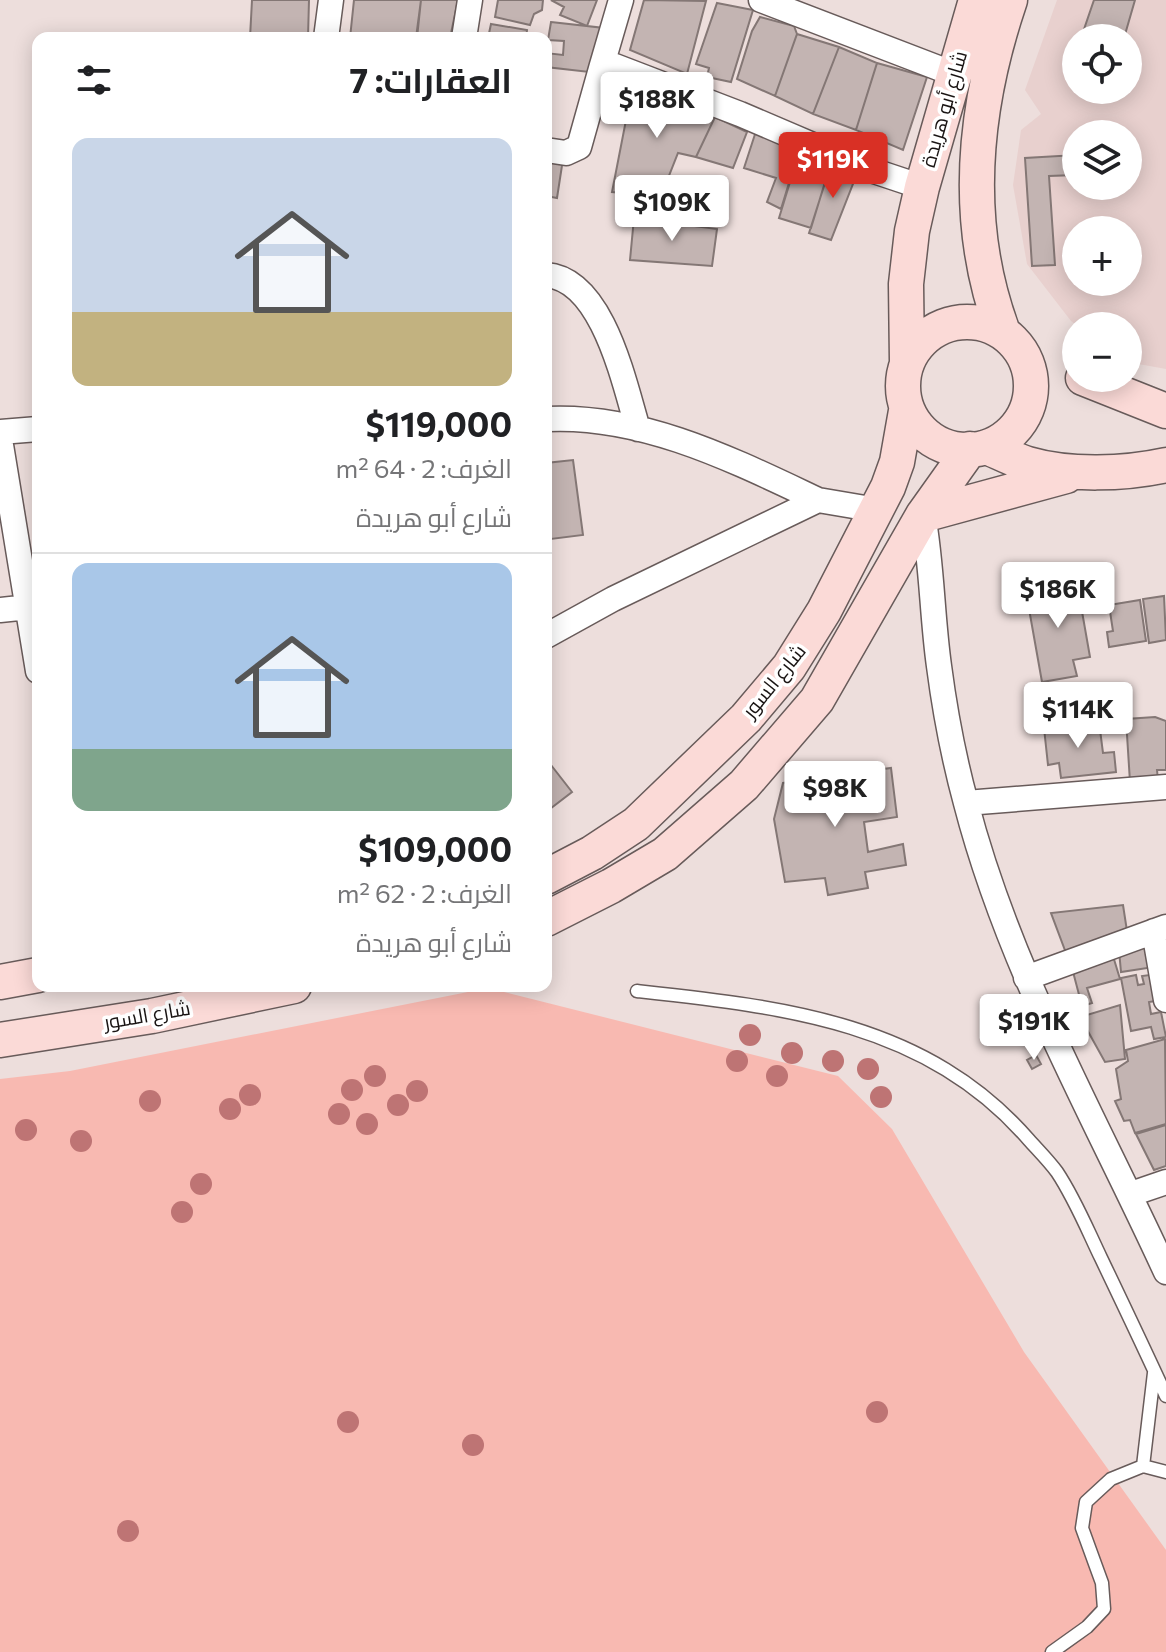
<!DOCTYPE html>
<html lang="ar">
<head>
<meta charset="utf-8">
<style>
	body { margin:0; font-family:Commissioner,Cairo,sans-serif; background:#f2f2f2; color:#202124; direction:rtl; height:100vh; display:flex; flex-direction:column; font-size:30px; white-space:nowrap }
	* { box-sizing:border-box; margin:0 }
	p { font-size:26px; color:#757577 }
	.icon { flex:none; width:44px; height:44px; fill:none; stroke:currentColor; stroke-width:2; stroke-linecap:round; stroke-linejoin:round }
	.map { position:relative; flex:1; overflow:hidden; direction:ltr }
	.panel { position:absolute; left:32px; top:32px; width:520px; height:960px; display:flex; flex-direction:column; background:#fff; border-radius:16px; box-shadow:0 4px 20px #0003; direction:rtl }
	.panel>* { flex:none }
	.tools { position:absolute; left:1062px; top:24px; display:grid; gap:16px }
	.tools a { display:grid; place-items:center; width:80px; height:80px; border-radius:50%; background:#fff; box-shadow:0 4px 20px #0003; font-size:40px }
	.price { position:absolute; translate:-50% -68px; padding:0 18px; border-radius:8px; background:#fff; color:#222; font-size:26px; line-height:52px; filter:drop-shadow(0 2px 4px #0008) }
	.price::after { content:''; position:absolute; left:50%; top:48px; width:24px; height:18px; margin-left:-12px; background:inherit; clip-path:polygon(0 0,100% 0,50% 100%) }
	.price.active { background:#d93025; color:#fff }
	ul { padding:0; list-style:none }
	li { display:grid; align-content:center; gap:16px; height:424px; padding:0 40px }
	li+li { border-top:2px solid #e0e0e0 }
	li span { display:grid; place-items:center; height:248px; border-radius:16px; color:#555 }
	li>.icon { margin-inline-start:auto }
	span .icon { width:144px; height:144px; fill:#fffc; stroke-width:1 }
	li b { font-size:34px }
	h2 { display:flex; justify-content:space-between; align-items:center; height:96px; padding:0 40px; font-size:34px }
	.map>svg:first-child { display:block }
	.built { fill:#e8d0ce; fill-rule:evenodd }
	.green { fill:#f8b9b1 }
	.building { fill:#c3b4b2; stroke:#847775; stroke-width:2 }
	.lines { fill:none; stroke-linecap:round; stroke-linejoin:round }
	.lane-casing { stroke:#685b5a; stroke-width:15 }
	.street-casing { stroke:#685b5a; stroke-width:27 }
	.secondary-casing { stroke:#685b5a; stroke-width:37 }
	.lane { stroke:#fff; stroke-width:12 }
	.street { stroke:#fff; stroke-width:24 }
	.secondary { stroke:#fbdad7; stroke-width:34 }
	.tree { fill:#be7474 }
	.labels { text-anchor:middle; stroke-width:7; stroke-linejoin:round; paint-order:stroke }
	.street-label { font-size:20px; fill:#191413; stroke:#fff }
</style>
</head>
<body>
<div class="map">
<svg width="1166" height="1652" viewBox="0 0 1166 1652">
	<rect width="100%" height="100%" fill="#eddedc"/>
	<path class="built" d="M1057,0H1166V369L1133,363L1128,360V326H1078L1071,321L1027,264L1013,185L1021,130L1041,114L1025,90ZM1076,38H1128V90H1076ZM1076,134H1128V186H1076ZM1076,230H1128V282H1076Z"/>
	<path class="green" d="M488,988L838,1076L892,1129L1024,1352L1166,1550V1652H0V1079L70,1071Z"/>
	<path class="building" d="M252,0H309L308,38H250Z
		M354,0H421L416,38H350Z
		M421,0H458L450,38H417Z
		M498,0H543L542,10L534,14L530,25L495,17Z
		M551,0H597L587,26L560,15L564,7Z
		M644,0L706,1L687,74L630,50Z
		M1094,0H1135L1124,38H1081Z
		M717,3L753,10L731,82L707,77L709,68L696,64Z
		M760,17L794,26L797,34L775,96L737,79L752,31Z
		M551,22L604,28L598,73L546,67V53L563,55L564,41L548,40Z
		M491,24L527,30L526,38H488Z
		M797,34L839,47L813,114L775,96Z
		M839,47L877,63L856,130L813,114Z
		M1076,51V73L1069,70Z
		M877,63L927,77L903,150L856,130Z
		M634,79L715,117L696,157L678,153L661,196L612,192Z
		M715,117L747,132L733,168L696,157Z
		M757,128L800,147L781,209L767,202L776,178L744,168Z
		M1076,155V175L1049,176L1055,265L1032,266L1025,158Z
		M546,156L563,159L557,198L546,196Z
		M798,156L829,169L811,228L779,218Z
		M832,161L858,171L831,240L809,233Z
		M634,218L717,229L712,266L630,260Z
		M573,460L583,535L551,539L549,520H546V463Z
		M1077,583L1090,657L1073,660L1077,676L1042,682L1026,592Z
		M1164,596L1166,640L1149,643L1143,599Z
		M1140,600L1146,641L1109,647L1107,632L1113,631L1109,605Z
		M1119,684L1123,706L1098,710L1094,688Z
		M1068,686L1073,718L1035,723L1030,691Z
		M1155,717L1166,721V770H1157L1158,780L1130,782L1126,719Z
		M1099,722L1103,753L1114,752L1116,772L1061,778L1059,763L1048,765L1044,728Z
		M551,765L572,792L546,812V769Z
		M891,768L897,817L864,822L868,852L903,844L906,865L865,872L868,888L828,895L825,878L785,882L774,819L783,783Z
		M1123,905L1127,931L1066,953L1051,913Z
		M1151,946L1154,967L1121,972L1119,950Z
		M1113,956L1120,979L1087,988L1092,1003L1082,1006L1072,968Z
		M1157,974L1162,1000L1149,1002L1151,1014L1161,1012L1166,1037L1154,1039L1151,1027L1131,1031L1121,978L1136,975L1138,985L1144,984L1142,976Z
		M1120,1005L1125,1059L1105,1062L1080,1017Z
		M1165,1039L1166,1124L1135,1133L1130,1120L1124,1121L1115,1101L1121,1099L1116,1069L1128,1061L1126,1050Z
		M1036,1055L1041,1064L1032,1069L1027,1060Z
		M1166,1125V1166L1154,1170L1136,1134Z"/>
	<g class="lines">
		<g class="lane-casing">
			<path id="lane" d="M637,991C783,1007 927,1022 1029,1140C1038,1150 1049,1161 1057,1172C1075,1199 1087,1229 1101,1258C1123,1304 1145,1350 1166,1396
				M1143,1466L1154,1373
				M1052,1652L1087,1627L1104,1609L1102,1583L1082,1528L1086,1502L1111,1479L1143,1466L1166,1472"/>
		</g>
		<g class="street-casing">
			<path id="street" d="M621,0L602,65L615,66L740,114L871,170L922,187
				M761,0L954,74
				M326,38L331,0
				M464,38L470,0
				M546,150L566,153L579,147L602,65
				M546,275C603,279 624,383 638,429
				M546,419C642,414 733,460 818,500
				M0,432L38,429
				M0,439L38,671
				M923,515C932,565 932,616 939,666C945,712 954,759 966,803C1009,969 1095,1117 1166,1272
				M0,610L38,606
				M546,636L613,599L818,500L877,510
				M966,803L1166,787
				M1154,931L1166,1000
				M1026,978L1166,927
				M1131,1194L1166,1182"/>
		</g>
		<g class="secondary-casing">
			<path id="secondary" d="M903 386a64 64 0 1 1 128 0a64 64 0 1 1-128 0Z
				M1003,332C962,223 973,109 1010,0
				M907,362L906,284L912,231L922,187L976,0
				M1083,378L1166,411
				M987,447C1001,453 1014,460 1028,464C1069,476 1125,474 1166,465
				M923,515L1066,476
				M546,877L592,853L636,824L746,718L789,667L824,611L888,487L897,462L906,411
				M546,919L611,886L665,854L744,785L817,700L923,515L970,449
				M0,982L38,975
				M0,1040L152,1016L294,986"/>
		</g>
		<use href="#lane" class="lane"/>
		<use href="#street" class="street"/>
		<use href="#secondary" class="secondary"/>
	</g>
	<g class="tree">
		<circle cx="750" cy="1035" r="11"/>
		<circle cx="792" cy="1053" r="11"/>
		<circle cx="737" cy="1061" r="11"/>
		<circle cx="833" cy="1061" r="11"/>
		<circle cx="868" cy="1069" r="11"/>
		<circle cx="375" cy="1076" r="11"/>
		<circle cx="777" cy="1076" r="11"/>
		<circle cx="352" cy="1090" r="11"/>
		<circle cx="417" cy="1091" r="11"/>
		<circle cx="250" cy="1095" r="11"/>
		<circle cx="881" cy="1097" r="11"/>
		<circle cx="150" cy="1101" r="11"/>
		<circle cx="398" cy="1105" r="11"/>
		<circle cx="230" cy="1109" r="11"/>
		<circle cx="339" cy="1114" r="11"/>
		<circle cx="367" cy="1124" r="11"/>
		<circle cx="26" cy="1130" r="11"/>
		<circle cx="81" cy="1141" r="11"/>
		<circle cx="201" cy="1184" r="11"/>
		<circle cx="182" cy="1212" r="11"/>
		<circle cx="877" cy="1412" r="11"/>
		<circle cx="348" cy="1422" r="11"/>
		<circle cx="473" cy="1445" r="11"/>
		<circle cx="128" cy="1531" r="11"/>
	</g>
	<g class="labels">
		<g class="street-label">
			<text transform="translate(944 109) rotate(-74)" y="7">شارع أبو هريدة</text>
			<text transform="translate(774 681) rotate(-51)" y="7">شارع السور</text>
			<text transform="translate(147 1015) rotate(-10)" y="7">شارع السور</text>
		</g>
	</g>
</svg>
<div class="tools">
<a><svg class="icon" aria-label="locate" viewBox="0 0 24 24"><circle cx="12" cy="12" r="6"/><path d="M12 2v4M12 18v4M2 12h4M18 12h4"/></svg></a>
<a><svg class="icon" aria-label="layers" viewBox="0 0 24 24"><path d="M12 4l9 5-9 5-9-5zM3 14l9 5 9-5"/></svg></a>
<a>+</a>
<a>−</a>
</div>
<b class="price" style="left:657px;top:140px">$188K</b>
<b class="price active" style="left:833px;top:200px">$119K</b>
<b class="price" style="left:672px;top:243px">$109K</b>
<b class="price" style="left:1058px;top:630px">$186K</b>
<b class="price" style="left:1078px;top:750px">$114K</b>
<b class="price" style="left:835px;top:829px">$98K</b>
<b class="price" style="left:1034px;top:1062px">$191K</b>
<section class="panel">
<h2>العقارات: 7<svg class="icon" aria-label="filters" viewBox="0 0 24 24"><path d="M4 7h16M4 17h16"/><circle cx="9" cy="7" r="2"/><circle cx="15" cy="17" r="2"/></svg></h2>
<ul>
<li><span style="background:linear-gradient(#c9d6e8 70%,#c2b280 0)"><svg class="icon" aria-label="home" viewBox="0 0 24 24"><path d="M3 11l9-7 9 7M6 9v11h12V9"/></svg></span><div><b>$119,000</b><p>الغرف: 2 · 64 m²</p><p>شارع أبو هريدة</p></div></li>
<li><span style="background:linear-gradient(#a9c7e8 75%,#7fa58c 0)"><svg class="icon" aria-label="home" viewBox="0 0 24 24"><path d="M3 11l9-7 9 7M6 9v11h12V9"/></svg></span><div><b>$109,000</b><p>الغرف: 2 · 62 m²</p><p>شارع أبو هريدة</p></div></li>
</ul>
</section>
</div>
</body>
</html>
